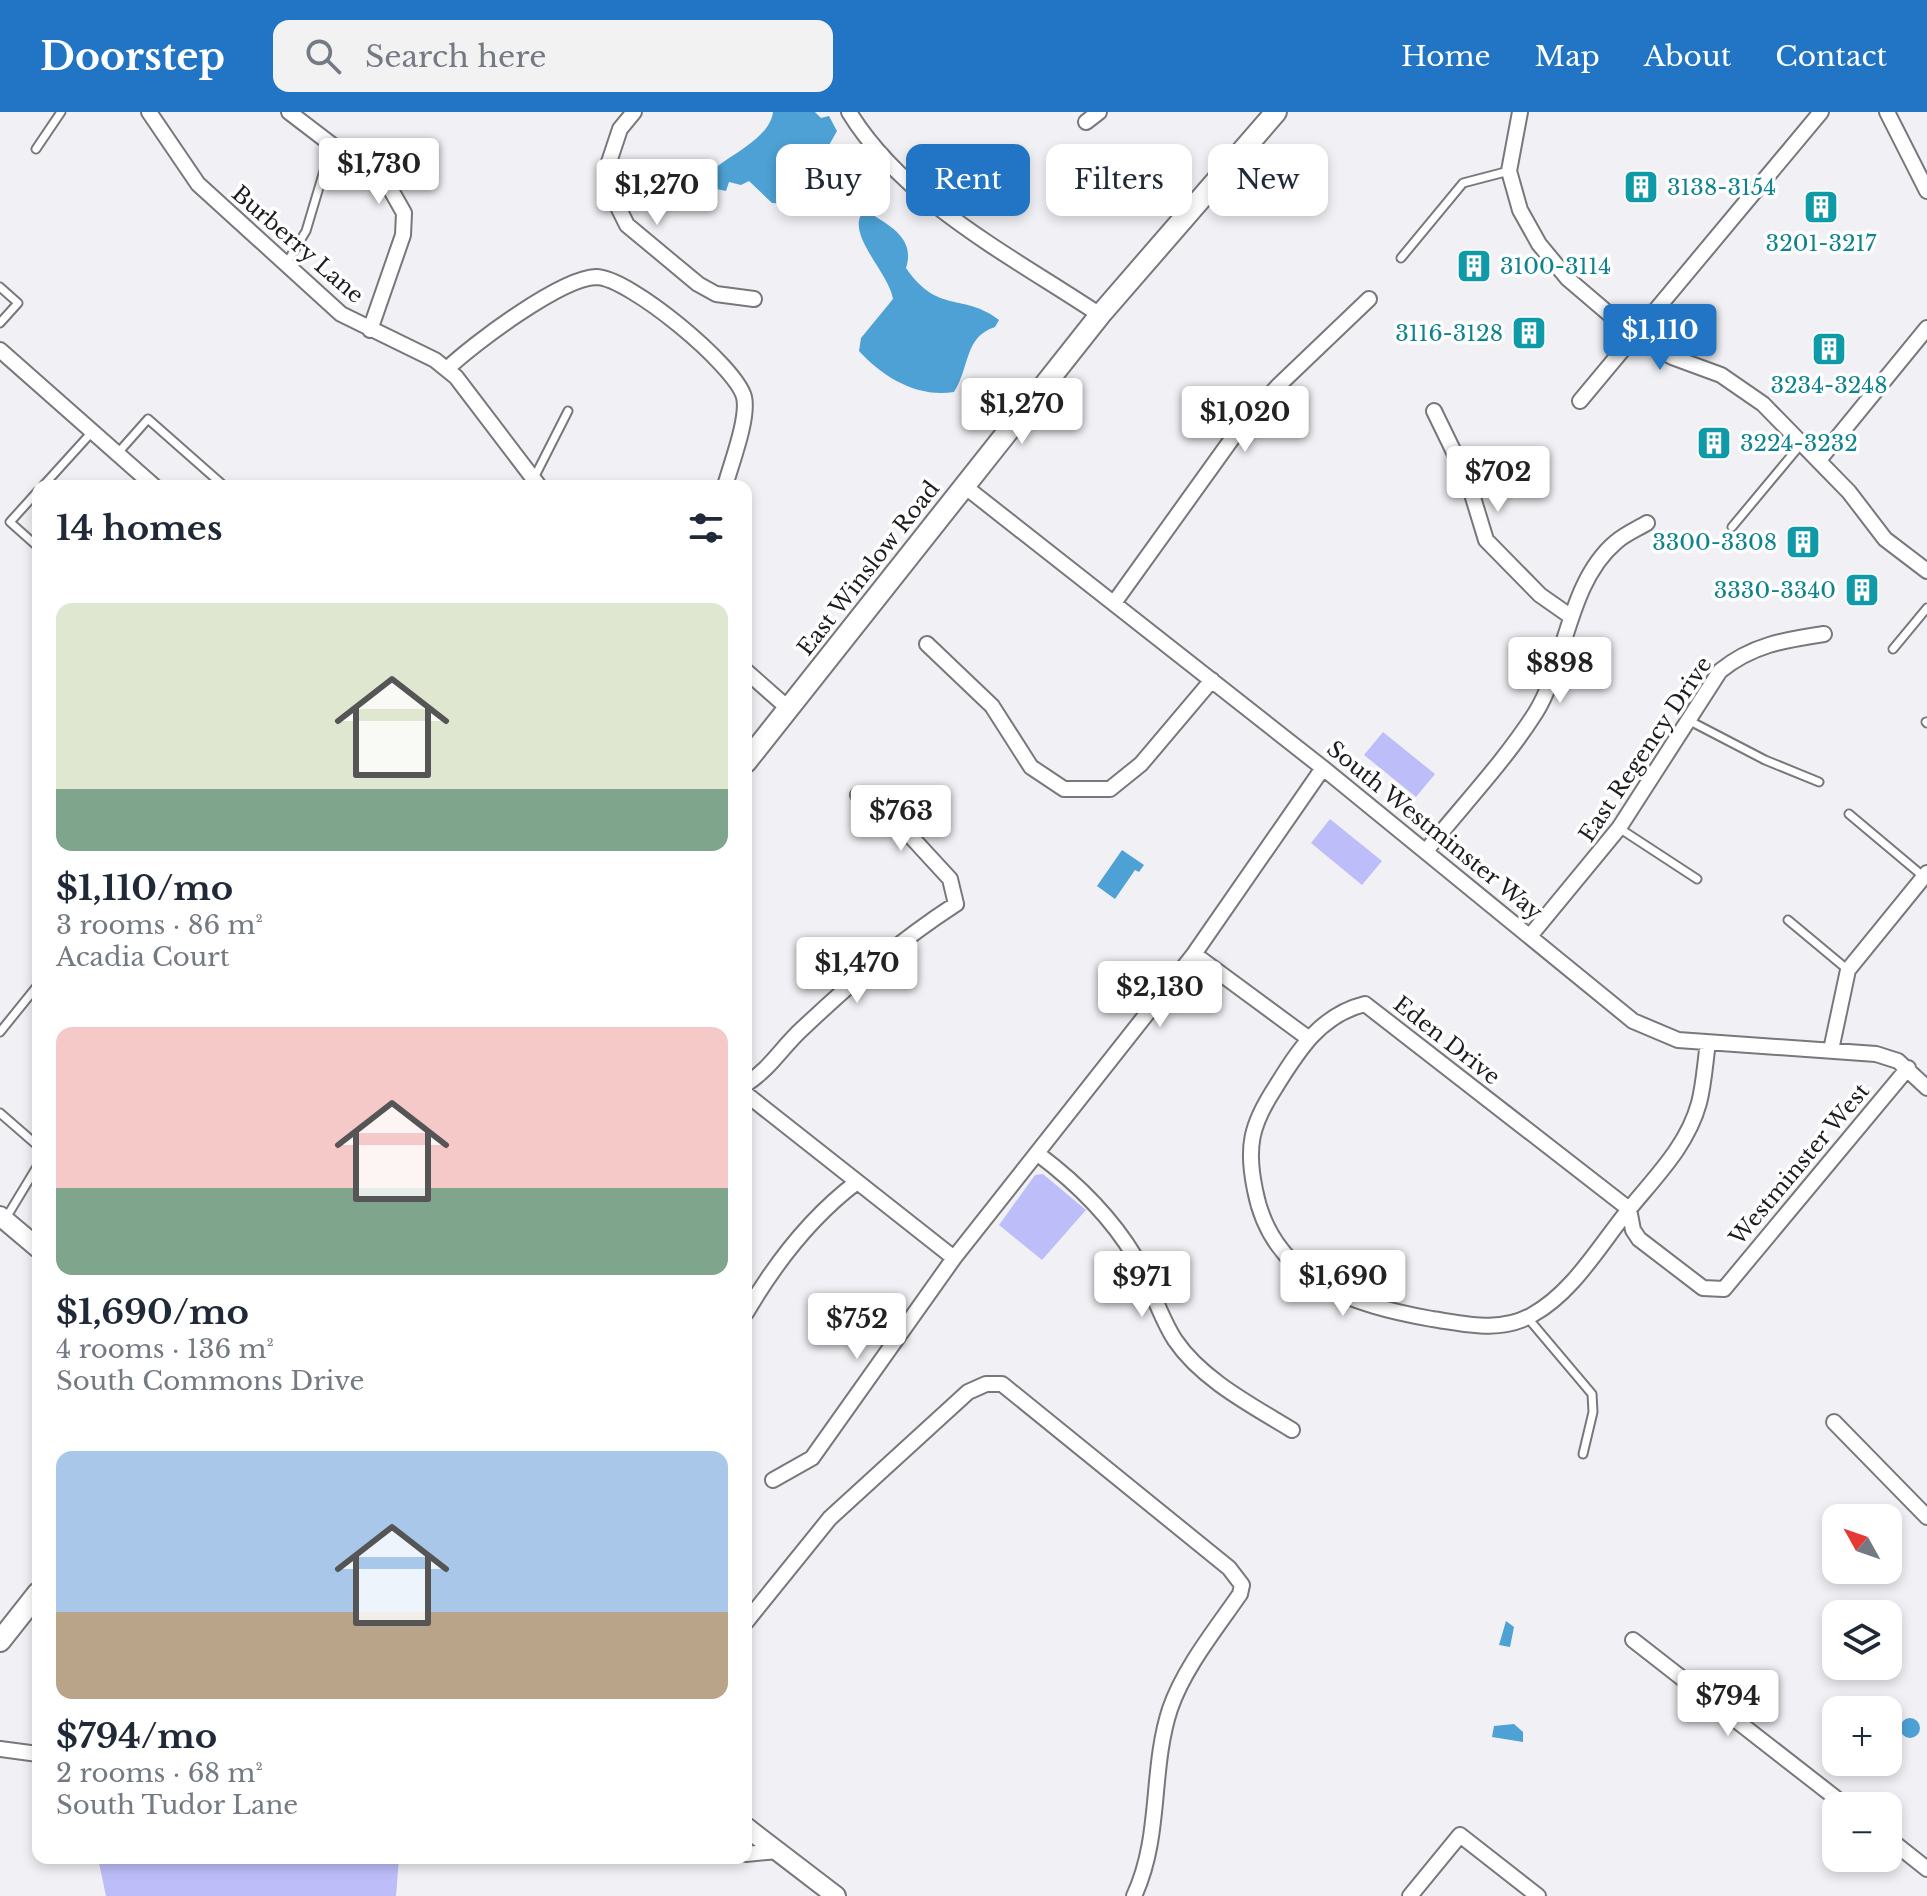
<!DOCTYPE html>
<html lang="en">
<head>
<meta charset="utf-8">
<style>
	body { margin:0; font-family:"Libre Baskerville",serif; background:#f2f2f3; color:#1f2937; height:100vh; display:flex; flex-direction:column; font-size:30px; white-space:nowrap }
	* { box-sizing:border-box; margin:0 }
	p { font-size:26px; color:#747a83 }
	.icon { flex:none; width:44px; height:44px; fill:none; stroke:currentColor; stroke-width:2; stroke-linecap:round; stroke-linejoin:round }
	.map { position:relative; flex:1; overflow:hidden }
	.sheet { position:absolute; left:32px; top:368px; width:720px; height:1384px; display:flex; flex-direction:column; background:#fff; border-radius:16px; box-shadow:0 4px 12px #0003 }
	.sheet>* { flex:none }
	.hud { position:absolute; left:776px; top:32px; width:760px; height:72px; display:flex; gap:16px }
	.needle { width:52px; rotate:310deg }
	.buttons { position:absolute; left:1822px; top:1392px; display:grid; gap:16px }
	.buttons a { display:grid; place-items:center; width:80px; height:80px; border-radius:16px; background:#fff; box-shadow:0 4px 12px #0003; font-size:40px }
	.price { position:absolute; translate:-50% -68px; padding:0 18px; border-radius:8px; background:#fff; color:#222; font-size:26px; line-height:52px; filter:drop-shadow(0 2px 4px #0008) }
	.price::after { content:''; position:absolute; left:50%; top:48px; width:24px; height:18px; margin-left:-12px; background:inherit; clip-path:polygon(0 0,100% 0,50% 100%) }
	.price.current { background:#2275c4; color:#fff }
	ul { padding:0; list-style:none }
	li { display:grid; align-content:center; gap:16px; height:424px; padding:0 24px }
	li span { display:grid; place-items:center; height:248px; border-radius:16px; color:#555 }
	li>.icon { margin-inline-start:auto }
	span .icon { width:144px; height:144px; fill:#fffc; stroke-width:1 }
	li b { font-size:34px }
	h2 { display:flex; justify-content:space-between; align-items:center; height:96px; padding:0 24px; font-size:34px }
	.pill { padding:0 28px; border-radius:16px; background:#fff; box-shadow:0 4px 12px #0003; font-size:28px; line-height:72px }
	.pill.current { background:#2275c4; color:#fff }
	header { display:flex; align-items:center; gap:48px; box-sizing:border-box; height:112px; padding:0 40px; background:#2275c4; color:#fff }
	header strong { font-size:38px }
	nav { display:flex; gap:44px; margin-inline-start:auto; font-size:28px }
	.search { width:560px; height:72px; background:#f2f2f3; display:flex; align-items:center; gap:20px; box-sizing:border-box; padding:0 28px; border-radius:16px; color:#747a83; font-size:30px }
	.map>svg:first-child { display:block }
	.green { fill:#bdbdfa }
	.water { fill:#4da1d5 }
	.lines { fill:none; stroke-linecap:round; stroke-linejoin:round }
	.service-casing { stroke:#78787c; stroke-width:11 }
	.minor-casing { stroke:#78787c; stroke-width:18 }
	.tertiary-casing { stroke:#78787c; stroke-width:22 }
	.secondary-casing { stroke:#78787c; stroke-width:24 }
	.service { stroke:#fff; stroke-width:7 }
	.minor { stroke:#fff; stroke-width:14 }
	.tertiary { stroke:#fff; stroke-width:18 }
	.secondary { stroke:#fff; stroke-width:20 }
	.labels { text-anchor:middle; stroke-width:7; stroke-linejoin:round; paint-order:stroke }
	.culture-label { font-size:22px; fill:#0d838f; stroke:#fff; text-anchor:start }
	.street-label { font-size:22px; fill:#1d1d1f; stroke:#fff }
</style>
</head>
<body>
<header>
<strong>Doorstep</strong>
<div class="search"><svg class="icon" aria-label="search" viewBox="0 0 24 24"><circle cx="10" cy="10" r="6"/><path d="M15 15l6 6"/></svg>Search here</div>
<nav><a>Home</a><a>Map</a><a>About</a><a>Contact</a></nav>
</header>
<div class="map">
<svg width="1927" height="1784" viewBox="0 0 1927 1784">
	<rect width="100%" height="100%" fill="#f1f1f5"/>
	<path class="green" d="M1383,620L1435,662L1416,685L1364,643Z
		M1330,707L1382,749L1362,773L1311,731Z
		M1043,1062L1086,1098L1042,1148L999,1113L1035,1063Z
		M102,1746H399L396,1784H106L99,1751Z"/>
	<path class="water" d="M773,0H815L821,6L829,4L837,19L828,35L840,58L833,69L811,80L800,71L789,78V92L772,91L749,69L741,73L729,70L726,79L712,76L702,90L695,85L694,76C713,48 769,32 773,0Z
		M865,98C888,113 916,125 906,156C938,203 963,180 999,208L995,215C964,225 970,255 954,280C917,286 883,265 859,239L861,226L893,187C889,160 842,119 865,98Z
		M1122,738L1144,753L1139,760L1135,758L1115,787L1097,774Z
		M1506,1509L1514,1515L1510,1535L1499,1533Z
		M1900 1616a10 10 0 1 1 20 0a10 10 0 1 1-20 0Z
		M1514,1612L1523,1620V1630L1492,1625L1494,1614Z"/>
	<g class="lines">
		<g class="service-casing">
			<path id="service" d="M36,37L61,0
				M1401,146L1463,71L1509,59
				M286,152L306,119L332,32
				M0,175L18,191L0,211
				M117,342L148,307L224,374
				M534,366L568,299
				M43,374L92,320
				M38,379L10,410L38,435
				M1732,415L1802,331
				M1893,537L1927,496
				M1688,608L1765,648L1819,670
				M1926,610L1927,611
				M1849,702L1924,765
				M1619,716L1697,767
				M1788,808L1848,858
				M0,920L38,873
				M0,1001L38,1034
				M6,1106L38,1053
				M1527,1205L1592,1282L1593,1300L1583,1342"/>
		</g>
		<g class="minor-casing">
			<path id="minor" d="M149,0L198,72L341,202L435,248L456,265L539,374
				M289,0L391,78L404,101L403,123L370,218
				M634,0L620,17L609,50L610,79L627,113L698,172L716,182L754,187
				M849,0C904,90 1013,145 1100,203
				M1520,0L1509,59L1520,98L1539,132L1568,167L1636,225L1672,245L1721,263L1763,292L1849,380L1885,427L1927,459
				M1887,0L1927,79
				M1086,10L1099,0
				M0,238L154,374
				M447,257C473,232 561,166 596,165C629,165 736,254 744,285C749,306 731,352 725,374
				M1580,289L1821,0
				M1434,299L1468,369L1486,428L1540,483L1570,504
				M1819,348L1927,216
				M963,373L1323,656L1633,909L1678,928L1876,942L1898,949L1927,976
				M1114,491L1239,317L1279,273L1369,187
				M927,532L992,594L1031,655L1064,677H1110L1141,652L1212,568
				M746,559L789,597
				M1426,739C1462,694 1505,649 1536,600C1566,551 1568,470 1616,430C1625,422 1637,417 1647,411
				M1530,824L1619,716L1720,559C1752,533 1784,528 1824,522
				M1194,842L1308,926
				M1831,938L1848,858L1927,761
				M746,972C770,957 782,935 803,916C852,870 899,829 956,792L950,767L892,704L858,683
				M746,982L954,1146
				M1038,1042C1074,1069 1111,1105 1135,1145C1151,1171 1158,1202 1175,1228C1202,1268 1253,1294 1292,1318
				M1629,1097L1365,892C1320,903 1298,939 1275,976C1251,1013 1246,1035 1255,1078C1272,1168 1352,1193 1432,1207C1466,1212 1500,1221 1532,1203C1572,1181 1598,1136 1626,1101C1654,1066 1687,1035 1699,991C1704,972 1705,951 1708,931
				M1629,1097L1633,1118L1639,1127L1703,1176L1724,1177L1908,956
				M746,1201C774,1153 812,1104 857,1070
				M1834,1310L1927,1405
				M773,1368L812,1346L954,1146L1194,842L1323,656
				M746,1510L830,1406L968,1280L986,1272H1002L1229,1456L1242,1473L1240,1482C1216,1517 1184,1556 1170,1597C1150,1658 1162,1724 1134,1784
				M1633,1528L1846,1694
				M0,1637L38,1642
				M1888,1726L1927,1757
				M746,1742L778,1739
				M1410,1784L1460,1723L1538,1784"/>
		</g>
		<g class="tertiary-casing">
			<path id="tertiary" d="M0,1104L38,1136
				M746,1715L836,1784"/>
		</g>
		<g class="secondary-casing">
			<path id="secondary" d="M746,650L1100,203L1276,0
				M0,1529L38,1481"/>
		</g>
		<use href="#service" class="service"/>
		<use href="#minor" class="minor"/>
		<use href="#tertiary" class="tertiary"/>
		<use href="#secondary" class="secondary"/>
	</g>
	<defs>
		<g id="building-square" transform="scale(1.8)"><rect x="-9" y="-9" width="18" height="18" rx="4" fill="#0f9aa8" stroke="#fff"/><path d="M-4-6H4V6H1V3H-1V6H-4ZM-2.5-4.3h1.7v1.8h-1.7ZM.8-4.3h1.7v1.8H.8ZM-2.5-1h1.7V.8h-1.7ZM.8-1h1.7V.8H.8Z" fill="#fff"/></g>
	</defs>
	<g fill-rule="evenodd">
		<use href="#building-square" x="1641" y="75"/>
		<use href="#building-square" x="1821" y="95"/>
		<use href="#building-square" x="1474" y="154"/>
		<use href="#building-square" x="1529" y="221"/>
		<use href="#building-square" x="1829" y="237"/>
		<use href="#building-square" x="1714" y="331"/>
		<use href="#building-square" x="1803" y="430"/>
		<use href="#building-square" x="1862" y="478"/>
	</g>
	<g class="labels">
		<g class="culture-label">
			<text x="1667" y="83">3138-3154</text>
			<text x="1821" y="139" text-anchor="middle">3201-3217</text>
			<text x="1500" y="162">3100-3114</text>
			<text x="1503" y="229" text-anchor="end">3116-3128</text>
			<text x="1829" y="281" text-anchor="middle">3234-3248</text>
			<text x="1740" y="339">3224-3232</text>
			<text x="1777" y="438" text-anchor="end">3300-3308</text>
			<text x="1836" y="486" text-anchor="end">3330-3340</text>
		</g>
		<g class="street-label">
			<text transform="translate(298 132) rotate(41)" y="8">Burberry Lane</text>
			<text transform="translate(868 456) rotate(-52)" y="8">East Winslow Road</text>
			<text transform="translate(1645 637) rotate(-56)" y="8">East Regency Drive</text>
			<text transform="translate(1435 718) rotate(39)" y="8">South Westminster Way</text>
			<text transform="translate(1447 928) rotate(38)" y="8">Eden Drive</text>
			<text transform="translate(1799 1052) rotate(-50)" y="8">Westminster West</text>
		</g>
	</g>
</svg>
<div class="buttons">
<a><svg class="needle" viewBox="-14 -14 28 28"><path d="M0-13l5 13h-10z" fill="#e53935"/><path d="M0 13l5-13h-10z" fill="#747a83"/></svg></a>
<a><svg class="icon" aria-label="layers" viewBox="0 0 24 24"><path d="M12 4l9 5-9 5-9-5zM3 14l9 5 9-5"/></svg></a>
<a>+</a>
<a>−</a>
</div>
<b class="price" style="left:379px;top:94px">$1,730</b>
<b class="price" style="left:657px;top:115px">$1,270</b>
<b class="price current" style="left:1660px;top:260px">$1,110</b>
<b class="price" style="left:1022px;top:334px">$1,270</b>
<b class="price" style="left:1245px;top:342px">$1,020</b>
<b class="price" style="left:1498px;top:402px">$702</b>
<b class="price" style="left:1560px;top:593px">$898</b>
<b class="price" style="left:901px;top:741px">$763</b>
<b class="price" style="left:857px;top:893px">$1,470</b>
<b class="price" style="left:1160px;top:917px">$2,130</b>
<b class="price" style="left:1343px;top:1206px">$1,690</b>
<b class="price" style="left:1142px;top:1207px">$971</b>
<b class="price" style="left:857px;top:1249px">$752</b>
<b class="price" style="left:1728px;top:1626px">$794</b>
<div class="hud">
<a class="pill">Buy</a>
<a class="pill current">Rent</a>
<a class="pill">Filters</a>
<a class="pill">New</a>
</div>
<section class="sheet">
<h2>14 homes<svg class="icon" aria-label="filters" viewBox="0 0 24 24"><path d="M4 7h16M4 17h16"/><circle cx="9" cy="7" r="2"/><circle cx="15" cy="17" r="2"/></svg></h2>
<ul>
<li><span style="background:linear-gradient(#dfe7d0 75%,#7fa58c 0)"><svg class="icon" aria-label="home" viewBox="0 0 24 24"><path d="M3 11l9-7 9 7M6 9v11h12V9"/></svg></span><div><b>$1,110/mo</b><p>3 rooms · 86 m²</p><p>Acadia Court</p></div></li>
<li><span style="background:linear-gradient(#f6c9c9 65%,#7fa58c 0)"><svg class="icon" aria-label="home" viewBox="0 0 24 24"><path d="M3 11l9-7 9 7M6 9v11h12V9"/></svg></span><div><b>$1,690/mo</b><p>4 rooms · 136 m²</p><p>South Commons Drive</p></div></li>
<li><span style="background:linear-gradient(#a9c7e8 65%,#b9a48a 0)"><svg class="icon" aria-label="home" viewBox="0 0 24 24"><path d="M3 11l9-7 9 7M6 9v11h12V9"/></svg></span><div><b>$794/mo</b><p>2 rooms · 68 m²</p><p>South Tudor Lane</p></div></li>
</ul>
</section>
</div>
</body>
</html>
